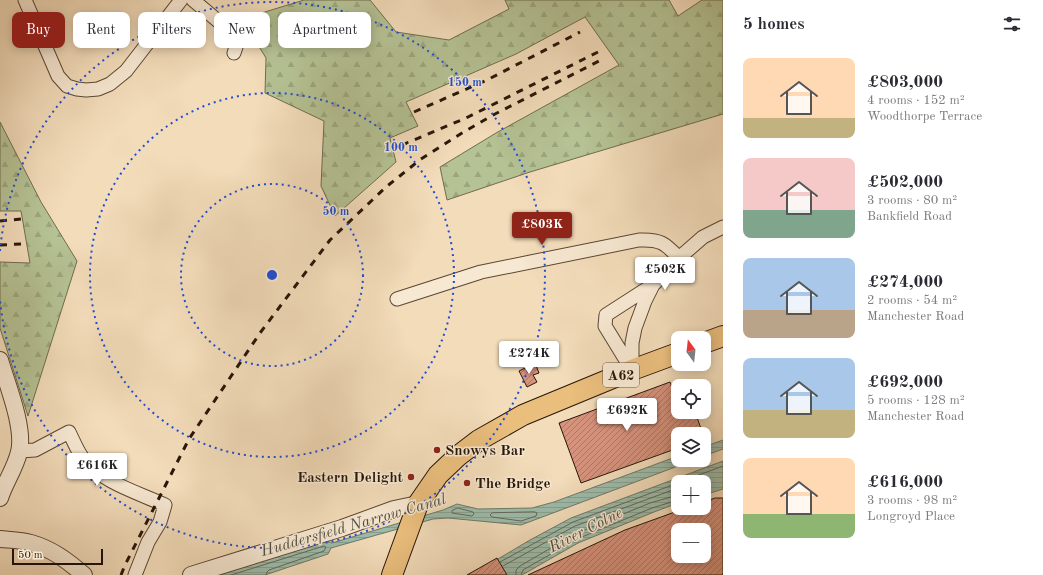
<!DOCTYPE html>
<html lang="en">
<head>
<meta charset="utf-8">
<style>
	body { margin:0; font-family:"Old Standard TT",serif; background:#f7f7f7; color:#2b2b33; height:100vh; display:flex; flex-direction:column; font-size:15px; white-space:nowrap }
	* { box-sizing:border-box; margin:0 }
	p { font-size:13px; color:#7c7c81 }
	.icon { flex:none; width:22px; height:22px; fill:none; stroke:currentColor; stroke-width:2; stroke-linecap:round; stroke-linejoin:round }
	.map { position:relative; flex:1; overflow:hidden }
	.details { display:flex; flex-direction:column; background:#fff; width:320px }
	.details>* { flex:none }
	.top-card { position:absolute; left:12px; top:12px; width:380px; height:36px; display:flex; gap:8px }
	.needle { width:26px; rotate:345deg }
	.tools { position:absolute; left:671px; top:331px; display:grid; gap:8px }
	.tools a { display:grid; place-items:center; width:40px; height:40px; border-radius:8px; background:#fff; box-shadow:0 2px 10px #0003; font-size:20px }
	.scale { position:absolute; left:12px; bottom:10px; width:91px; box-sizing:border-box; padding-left:4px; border:2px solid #271508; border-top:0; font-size:11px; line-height:14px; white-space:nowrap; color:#271508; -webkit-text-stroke:3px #f7e8d2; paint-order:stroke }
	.price { position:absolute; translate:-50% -34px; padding:0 9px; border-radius:4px; background:#fff; color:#222; font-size:13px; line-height:26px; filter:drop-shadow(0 1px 2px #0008) }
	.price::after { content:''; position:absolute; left:50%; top:24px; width:12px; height:9px; margin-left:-6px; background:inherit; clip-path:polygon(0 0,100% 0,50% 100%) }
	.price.active { background:#8f2418; color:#fff }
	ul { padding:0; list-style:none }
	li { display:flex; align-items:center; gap:12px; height:100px; padding:0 20px }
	li span { display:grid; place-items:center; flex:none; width:112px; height:80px; border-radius:8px; color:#555 }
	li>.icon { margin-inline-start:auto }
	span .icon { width:48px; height:48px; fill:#fffc; stroke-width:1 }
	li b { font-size:17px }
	h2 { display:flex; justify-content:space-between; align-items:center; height:48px; padding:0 20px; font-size:17px }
	.chip { padding:0 14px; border-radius:8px; background:#fff; box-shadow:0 2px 10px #0003; font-size:14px; line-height:36px }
	.chip.active { background:#8f2418; color:#fff }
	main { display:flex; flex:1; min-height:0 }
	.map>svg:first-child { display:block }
	.forest { fill:url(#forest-firs); stroke:#6e6c4e }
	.water { fill:url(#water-rules); stroke:#6e7969 }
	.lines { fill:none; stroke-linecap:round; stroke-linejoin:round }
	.shore { stroke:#626859; stroke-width:1 }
	.building { fill:url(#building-hatch); stroke:#271508; fill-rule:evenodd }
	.minor-casing { stroke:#5a4734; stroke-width:15 }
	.tertiary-casing { stroke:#5a4734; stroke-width:18 }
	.primary-casing { stroke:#271508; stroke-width:22 }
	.minor { stroke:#f7e8d2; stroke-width:13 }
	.tertiary { stroke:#f7e8d2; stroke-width:16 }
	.primary { stroke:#eabe7d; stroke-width:20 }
	.rail { stroke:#271508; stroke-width:3; stroke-dasharray:7 7; stroke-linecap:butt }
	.ring { fill:none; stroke:#1d4ed8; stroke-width:2; stroke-dasharray:2 4 }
	.poi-dot { fill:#8f2418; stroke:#f7e8d2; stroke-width:1.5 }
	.labels { text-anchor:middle; stroke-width:3; stroke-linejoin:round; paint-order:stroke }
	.shield { fill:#f7e8d2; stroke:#655445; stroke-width:1 }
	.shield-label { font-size:14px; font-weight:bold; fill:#271508 }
	.poi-label { font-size:15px; font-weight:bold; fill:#271508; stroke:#f7e8d2; text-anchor:start }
	.water-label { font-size:16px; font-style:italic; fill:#504f41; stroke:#f7e8d2 }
	.centre { fill:#1d4ed8; stroke:#f7e8d2; stroke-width:2 }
	.ring-label { font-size:12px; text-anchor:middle; font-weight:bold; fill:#1d4ed8; stroke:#f7e8d2; stroke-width:3; stroke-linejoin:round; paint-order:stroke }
</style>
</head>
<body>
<main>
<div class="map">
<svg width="723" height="575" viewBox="0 0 723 575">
	<defs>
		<pattern id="forest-firs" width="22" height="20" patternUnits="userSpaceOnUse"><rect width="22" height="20" fill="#b5c294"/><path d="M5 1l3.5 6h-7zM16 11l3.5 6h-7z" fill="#9ca67e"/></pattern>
		<pattern id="water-rules" width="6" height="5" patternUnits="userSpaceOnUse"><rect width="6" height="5" fill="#9dbcaa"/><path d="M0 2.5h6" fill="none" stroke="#87a191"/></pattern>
		<pattern id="building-hatch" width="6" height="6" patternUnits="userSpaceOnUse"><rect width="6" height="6" fill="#d6937e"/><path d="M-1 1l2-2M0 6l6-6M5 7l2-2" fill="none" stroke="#ae7765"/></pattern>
	</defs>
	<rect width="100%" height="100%" fill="#f3dcba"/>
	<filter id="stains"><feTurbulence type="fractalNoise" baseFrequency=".005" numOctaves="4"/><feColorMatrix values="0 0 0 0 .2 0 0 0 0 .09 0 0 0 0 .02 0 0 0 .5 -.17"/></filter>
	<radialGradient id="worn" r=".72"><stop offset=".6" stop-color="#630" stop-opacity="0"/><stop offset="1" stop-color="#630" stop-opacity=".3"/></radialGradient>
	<path class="forest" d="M304,0H370L396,32L449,40L509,9L505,0H669L678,16L702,0H723V114L530,172L447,200L440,167L496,133L619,65L585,17L516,54L406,102L418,126L390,138L396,162L335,216L321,186L324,121L265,93L266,58L242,19Z
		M0,122L41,202L77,261L28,416L0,328V262L30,263L21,211H0Z"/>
	<path class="water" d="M723,440V449L704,456V447Z
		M678,456V460H694L521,525L448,518L433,519L331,548L328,554L265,575H218L327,541L332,543L443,510L457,504L478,509L532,508L554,502Z
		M723,461V489L704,495V482H678V503L654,512L578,543L522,575H471L530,540L571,518Z"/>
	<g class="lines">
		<path class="shore" d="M680,482L723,466
			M458,508L473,512L474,514L472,516L452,513V511Z
			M535,512L537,513L536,516L521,521L492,517L490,515L492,513Z
			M500,562L573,522L678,483
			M503,566L575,526L678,488
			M231,575L324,546L326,547L324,551L269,570L267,572L266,575
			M516,575V570L520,566L575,534L650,503L678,495
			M521,575L523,570L577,539L652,508L678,500"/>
	</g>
	<path class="building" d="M535,363L539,373L533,375L537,382L527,387L519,371Z
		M670,382L678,403V412H695L703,434H678V448L581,483L559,423Z
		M715,498H723V575H528L625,530L686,508H704V502ZM678,530H704V556H678Z
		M497,558L507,575H467Z"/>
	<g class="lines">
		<g class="minor-casing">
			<path id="minor" d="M25,0L58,76L67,86L77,89L86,90L98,89L110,84L126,71L181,0
				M193,0L236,36L237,44L234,53
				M397,299L481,272L639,240C660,239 665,243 679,258
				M632,370V343L635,328L645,301L653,285L679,258L703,237L723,227
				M632,370L605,326L606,315L651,286
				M20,451L35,450L69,432C73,440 77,450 82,457C102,483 137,492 165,505L160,522L148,542L135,575"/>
		</g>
		<g class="tertiary-casing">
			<path id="tertiary" d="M0,360C7,384 25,428 19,452C15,469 5,482 0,498
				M0,539C10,540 21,540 31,543C52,549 68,561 84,575
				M191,575L342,528L394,509L418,504"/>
		</g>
		<g class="primary-casing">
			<path id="primary" d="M704,343L723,336
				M392,575L418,504L438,475L458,456L479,440L523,415L632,370L678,353"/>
		</g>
		<use href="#minor" class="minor"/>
		<use href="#tertiary" class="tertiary"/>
		<use href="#primary" class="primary"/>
		<path class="rail" d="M414,112L487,80L580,32
			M402,145L466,118L598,52
			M0,221L21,219
			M0,245L22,244
			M121,575L125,565L189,439L260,333L330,240L386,187L421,159L462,133L495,114L603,59"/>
	</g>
	<g class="ring">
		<circle cx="272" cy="275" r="91"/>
		<circle cx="272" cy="275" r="182"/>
		<path d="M0 251A273 273 0 1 1 0 299"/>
	</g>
	<g class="poi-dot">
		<circle cx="437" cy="450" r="4"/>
		<circle cx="411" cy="477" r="4"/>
		<circle cx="467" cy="483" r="4"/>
	</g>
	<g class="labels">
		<rect class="shield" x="603" y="363" width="36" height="24" rx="3"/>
		<g class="shield-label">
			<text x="621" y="380">A62</text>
		</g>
		<g class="poi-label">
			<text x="445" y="455">Snowys Bar</text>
			<text x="403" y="482" text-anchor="end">Eastern Delight</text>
			<text x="475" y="488">The Bridge</text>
		</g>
		<g class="water-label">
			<text transform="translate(353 524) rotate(-16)" y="6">Huddersfield Narrow Canal</text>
			<text transform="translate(585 529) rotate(-27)" y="6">River Colne</text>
		</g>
	</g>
	<circle cx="272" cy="275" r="6" class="centre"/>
	<g class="ring-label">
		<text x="465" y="86">150 m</text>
		<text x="401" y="151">100 m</text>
		<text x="336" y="215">50 m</text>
	</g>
	<rect width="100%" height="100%" filter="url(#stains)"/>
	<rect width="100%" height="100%" fill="url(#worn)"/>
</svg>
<div class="tools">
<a><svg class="needle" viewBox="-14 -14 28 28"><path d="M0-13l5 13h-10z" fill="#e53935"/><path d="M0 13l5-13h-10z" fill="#7c7c81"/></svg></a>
<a><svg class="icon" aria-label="locate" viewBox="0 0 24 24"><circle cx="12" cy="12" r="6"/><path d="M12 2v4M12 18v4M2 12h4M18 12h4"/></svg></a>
<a><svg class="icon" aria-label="layers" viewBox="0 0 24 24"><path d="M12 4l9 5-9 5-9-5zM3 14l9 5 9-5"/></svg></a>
<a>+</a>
<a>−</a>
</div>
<div class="scale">50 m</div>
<b class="price active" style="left:542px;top:246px">£803K</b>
<b class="price" style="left:665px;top:291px">£502K</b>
<b class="price" style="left:529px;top:375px">£274K</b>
<b class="price" style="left:627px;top:432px">£692K</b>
<b class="price" style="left:97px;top:487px">£616K</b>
<div class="top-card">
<a class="chip active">Buy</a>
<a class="chip">Rent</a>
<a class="chip">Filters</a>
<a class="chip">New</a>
<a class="chip">Apartment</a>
</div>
</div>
<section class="details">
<h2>5 homes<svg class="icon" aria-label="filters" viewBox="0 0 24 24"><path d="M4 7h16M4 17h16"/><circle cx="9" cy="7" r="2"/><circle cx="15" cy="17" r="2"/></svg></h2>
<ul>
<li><span style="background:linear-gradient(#ffd9b3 75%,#c2b280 0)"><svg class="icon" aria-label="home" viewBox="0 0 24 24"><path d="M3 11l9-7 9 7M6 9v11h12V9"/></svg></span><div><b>£803,000</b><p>4 rooms · 152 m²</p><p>Woodthorpe Terrace</p></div></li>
<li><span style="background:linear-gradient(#f6c9c9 65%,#7fa58c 0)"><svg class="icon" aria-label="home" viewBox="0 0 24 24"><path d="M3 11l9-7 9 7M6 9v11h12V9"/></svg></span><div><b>£502,000</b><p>3 rooms · 80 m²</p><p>Bankfield Road</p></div></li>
<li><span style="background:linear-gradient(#a9c7e8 65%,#b9a48a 0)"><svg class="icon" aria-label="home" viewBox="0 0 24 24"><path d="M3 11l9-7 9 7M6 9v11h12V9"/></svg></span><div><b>£274,000</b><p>2 rooms · 54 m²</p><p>Manchester Road</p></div></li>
<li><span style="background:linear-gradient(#a9c7e8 65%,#c2b280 0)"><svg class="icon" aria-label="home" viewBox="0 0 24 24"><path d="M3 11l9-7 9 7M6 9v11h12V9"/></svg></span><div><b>£692,000</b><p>5 rooms · 128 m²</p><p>Manchester Road</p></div></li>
<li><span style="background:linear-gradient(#ffd9b3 70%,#8fb573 0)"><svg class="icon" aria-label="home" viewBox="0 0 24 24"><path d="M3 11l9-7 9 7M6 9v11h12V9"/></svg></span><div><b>£616,000</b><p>3 rooms · 98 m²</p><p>Longroyd Place</p></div></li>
</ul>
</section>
</main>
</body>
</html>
